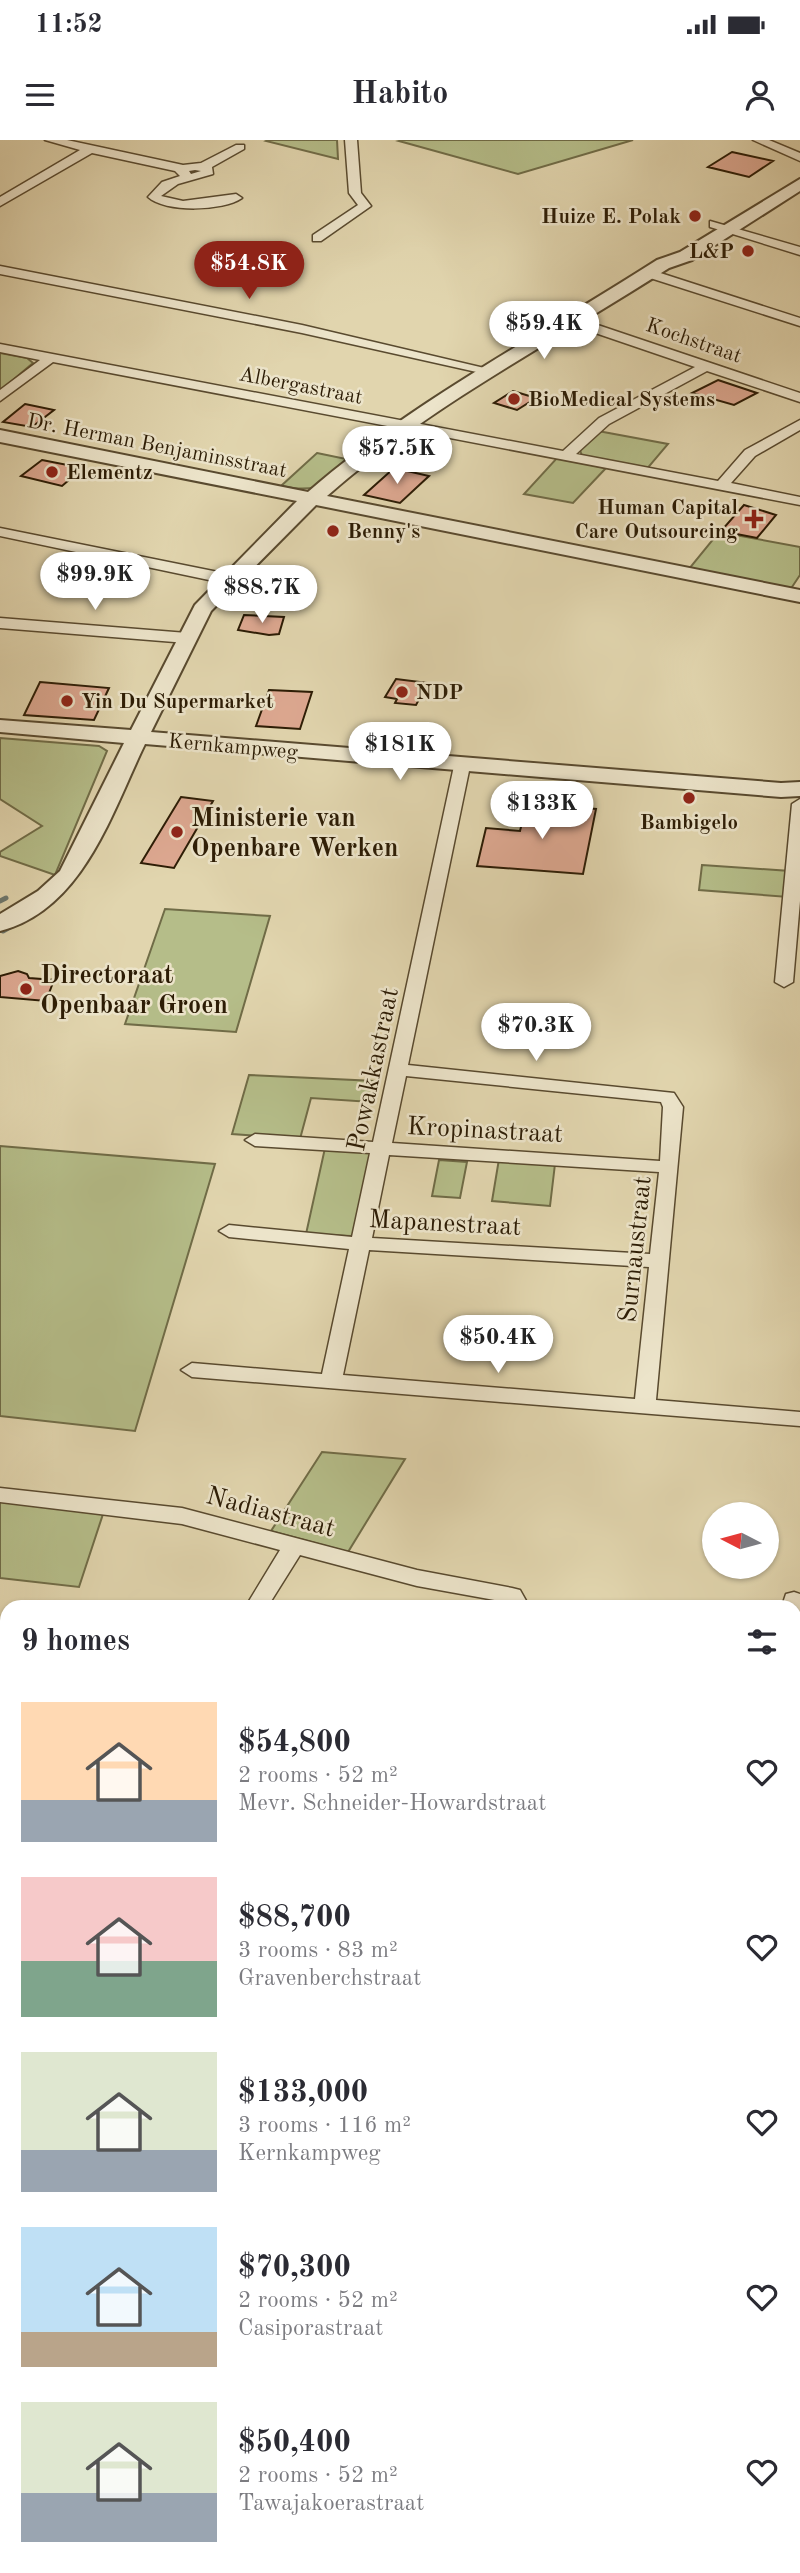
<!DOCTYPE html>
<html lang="en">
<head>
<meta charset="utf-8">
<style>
	body { margin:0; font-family:"Old Standard TT",serif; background:#f2f2f3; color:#2b2b33; height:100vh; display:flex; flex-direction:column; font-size:26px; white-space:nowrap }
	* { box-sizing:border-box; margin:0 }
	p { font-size:23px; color:#7c7c81 }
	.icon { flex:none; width:38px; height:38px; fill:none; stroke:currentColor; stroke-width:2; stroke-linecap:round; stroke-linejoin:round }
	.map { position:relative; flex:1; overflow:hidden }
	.panel { position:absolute; left:0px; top:1460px; width:802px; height:975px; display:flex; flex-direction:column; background:#fff; border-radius:21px 21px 0 0; box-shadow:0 2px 5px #0004 }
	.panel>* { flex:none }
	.needle { width:46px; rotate:276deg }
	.fabs { position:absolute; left:702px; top:1362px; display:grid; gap:14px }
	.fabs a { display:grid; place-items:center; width:77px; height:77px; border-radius:50%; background:#fff; box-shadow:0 2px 5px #0004; font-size:35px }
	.price { position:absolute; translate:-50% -60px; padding:0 16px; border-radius:24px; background:#fff; color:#222; font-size:23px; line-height:46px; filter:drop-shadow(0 2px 4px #0008) }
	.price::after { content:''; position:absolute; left:50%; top:42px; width:21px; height:16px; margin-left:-10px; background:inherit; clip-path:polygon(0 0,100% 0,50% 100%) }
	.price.current { background:#8f2418; color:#fff }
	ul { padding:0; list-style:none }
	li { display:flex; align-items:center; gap:21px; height:175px; padding:0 21px }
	li span { display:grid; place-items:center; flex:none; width:196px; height:140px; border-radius:0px; color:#555 }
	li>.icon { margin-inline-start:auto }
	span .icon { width:84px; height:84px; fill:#fffc; stroke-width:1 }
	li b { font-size:30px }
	h2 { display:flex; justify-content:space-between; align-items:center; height:84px; padding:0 21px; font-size:30px }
	.status { display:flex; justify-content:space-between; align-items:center; height:49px; padding:0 35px; background:#fff; direction:ltr }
	.status svg { height:19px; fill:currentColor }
	header { display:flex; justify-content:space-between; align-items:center; height:91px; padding:0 21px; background:#fff; font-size:32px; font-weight:700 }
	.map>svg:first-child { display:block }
	.green { fill:#b5bd89; stroke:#706c47; stroke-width:2 }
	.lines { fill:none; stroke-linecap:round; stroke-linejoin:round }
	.stream { stroke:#6d786f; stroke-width:5 }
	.building { fill:#dda891; stroke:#2c1c05; stroke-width:2 }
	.minor-casing { stroke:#594a2f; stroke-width:3 }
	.tertiary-casing { stroke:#594a2f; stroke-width:4 }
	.minor { fill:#ece4ca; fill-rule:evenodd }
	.tertiary { fill:#ece4ca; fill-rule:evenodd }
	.poi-dot { fill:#8f2418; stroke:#ece4ca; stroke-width:2.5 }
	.labels { text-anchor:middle; stroke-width:5; stroke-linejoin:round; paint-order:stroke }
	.far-poi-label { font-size:21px; font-weight:bold; fill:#2c1c05; stroke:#ece4ca; text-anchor:start }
	.far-street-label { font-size:21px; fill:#2c1c05; stroke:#ece4ca }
	.poi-label { font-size:26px; font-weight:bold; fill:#2c1c05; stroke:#ece4ca; text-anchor:start }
	.street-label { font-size:26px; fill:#2c1c05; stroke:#ece4ca }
</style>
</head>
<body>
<div class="status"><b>11:52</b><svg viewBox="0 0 49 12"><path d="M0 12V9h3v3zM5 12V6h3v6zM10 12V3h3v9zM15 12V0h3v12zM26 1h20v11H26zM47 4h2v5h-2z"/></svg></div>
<header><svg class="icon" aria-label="menu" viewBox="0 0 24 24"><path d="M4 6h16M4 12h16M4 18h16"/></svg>Habito<svg class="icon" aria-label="person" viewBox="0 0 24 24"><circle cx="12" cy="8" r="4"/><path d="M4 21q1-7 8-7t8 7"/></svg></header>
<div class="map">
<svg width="800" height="2433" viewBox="0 0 800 2433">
	<rect width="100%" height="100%" fill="#e1d5ae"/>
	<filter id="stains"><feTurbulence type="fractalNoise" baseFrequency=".00286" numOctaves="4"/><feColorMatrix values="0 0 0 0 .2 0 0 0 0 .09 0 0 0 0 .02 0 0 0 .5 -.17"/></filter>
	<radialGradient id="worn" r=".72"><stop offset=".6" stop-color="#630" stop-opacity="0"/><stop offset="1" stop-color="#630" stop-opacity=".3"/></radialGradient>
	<path class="green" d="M337,0L338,19L266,1L268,0Z
		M403,0H633L518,34L399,1Z
		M0,213L27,218L33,223L0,251Z
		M598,291L668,304L646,330L582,316L580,310Z
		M317,313L351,320C322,344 320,354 281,346Z
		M557,318L606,328L573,363L524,354Z
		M719,392L800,407V435L790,450L688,430Z
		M0,598L99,606L107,611L55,735L0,716V712L42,686L0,659Z
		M702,725L790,731L788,757L699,750Z
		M165,769L270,776L236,892L125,884Z
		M249,935L375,941L371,962L311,958L300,999L232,994Z
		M0,1006L215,1024L135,1291L0,1276Z
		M325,1008L371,1011L356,1094L351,1096L306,1094Z
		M499,1019L555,1024L550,1066L492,1061Z
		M439,1020L467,1022L460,1058L432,1056Z
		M322,1312L405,1319L348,1412L271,1391Z
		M0,1360L104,1371L79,1447L0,1438Z
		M106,2427H207L205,2433H105Z"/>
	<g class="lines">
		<path class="stream" d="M0,761L6,758
			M3,791L19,782"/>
	</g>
	<path class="building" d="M732,12L773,21L749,37L708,27Z
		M718,240L757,253L734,265L692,253Z
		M513,251L536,258L517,270L494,263Z
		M25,264L54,270L32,287L3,282Z
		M42,320L83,328L62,346L21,336Z
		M394,328L429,336L400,363L364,355Z
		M744,365L776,375L757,398L721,391Z
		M244,475L284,477L279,494L269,495L238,490Z
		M396,539L428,543L416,565L395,563L397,559L385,557Z
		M40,542L109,548L94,580L24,575Z
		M269,550L312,552L300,589L256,586Z
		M181,657L213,661L174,728L141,723Z
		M527,663L596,669L583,734L477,726L486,688L520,691Z
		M18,831L27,834L29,838L54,840L46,861L0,857V836Z"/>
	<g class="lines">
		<g class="minor-casing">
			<path id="minor" d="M45,0H67L183,25L201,23L236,5H244V9L212,27L213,34L178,44L161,56L183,61L236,54L242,58C224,71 165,73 148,57L162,42L180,36L175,31L92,13L0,66V57L80,10ZM195,30L201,31L191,34L189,31Z
				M345,0H357L361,53L371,66L321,101H313V95L358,65L349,53Z
				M753,0H769L800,13V21Z
				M710,81L800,107V115L710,87Z
				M0,126L302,185L497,231L490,235L302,193L0,134Z
				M648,129L800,178V186L644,136V130Z
				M574,177L800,253V262L707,231L609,284L576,314L718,341L745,310L800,280V290L755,316L731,343L800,357V365L53,222L0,261V250L40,220L0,212V204L563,311L599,278L695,227L569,184L567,181Z
				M0,388L228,434L236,439L228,444L0,396Z
				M0,478L187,493L195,498L187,503L0,488Z
				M462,621L470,626L408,925L674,953L683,967L656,1260L800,1272V1286L192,1237L181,1230L192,1223L322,1234L349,1109L229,1097L219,1091L229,1085L352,1097L370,1013L255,1006L245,1000L255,994L373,1002L454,626ZM406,936L661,962L663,967L660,1021L392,1003ZM389,1015L659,1032L650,1114L372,1098ZM369,1110L649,1127L635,1259L343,1235Z
				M800,659V761L793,842L784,847L775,842L792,664Z
				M0,1348L182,1368L417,1430L512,1448L520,1450L529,1466H507L500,1461L417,1446L300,1415L268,1466H246L280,1410L182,1384L0,1362Z
				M794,1452L800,1454V1472L794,1474V1466H782L786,1454Z
				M0,1523L7,1524V1540L0,1539Z
				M0,1724L7,1726V1746L0,1744Z
				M794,1737L800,1738V1770L794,1768Z
				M7,1850V1880L0,1882V1852Z
				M800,1885V1907H794V1886Z
				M0,2042L7,2043V2067L0,2066Z
				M794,2149L800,2150V2174L794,2173Z
				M0,2314L7,2315V2341L0,2340Z
				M711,2427H781L783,2433H714Z"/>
		</g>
		<g class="tertiary-casing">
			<path id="tertiary" d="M800,39V51L692,120L669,128C554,202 430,265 327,356L800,450V462L316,365L211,471L151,592L781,643L800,642V656L781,657L145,604C112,672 83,770 0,791V774L38,751L60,731L124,603L0,592V580L131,590L195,465L297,361L0,302V290L308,352C414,260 539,196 657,120L680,112Z"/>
		</g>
		<use href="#minor" class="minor"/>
		<use href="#tertiary" class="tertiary"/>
	</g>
	<g class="poi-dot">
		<circle cx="695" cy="76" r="7"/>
		<circle cx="748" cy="111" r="7"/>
		<circle cx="514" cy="259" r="7"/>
		<circle cx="52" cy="332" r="7"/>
		<path d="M750.5 368.5h7v7h7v7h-7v7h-7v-7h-7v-7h7z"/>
		<circle cx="333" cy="391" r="7"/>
		<circle cx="402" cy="552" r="7"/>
		<circle cx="67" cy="561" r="7"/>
		<circle cx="689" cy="658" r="7"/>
		<circle cx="177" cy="692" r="7"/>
		<circle cx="26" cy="849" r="7"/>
	</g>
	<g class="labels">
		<g class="far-poi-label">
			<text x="681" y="83" text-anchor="end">Huize E. Polak</text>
			<text x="734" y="118" text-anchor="end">L&amp;P</text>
			<text x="528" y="266">BioMedical Systems</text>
			<text x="66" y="339">Elementz</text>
			<text x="738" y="374" text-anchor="end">Human Capital<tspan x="738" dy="24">Care Outsourcing</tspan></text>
			<text x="347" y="398">Benny's</text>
			<text x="416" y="559">NDP</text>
			<text x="81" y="568">Yin Du Supermarket</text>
			<text x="689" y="689" text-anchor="middle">Bambigelo</text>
		</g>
		<g class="far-street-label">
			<text transform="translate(694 200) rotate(19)" y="7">Kochstraat</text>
			<text transform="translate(301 245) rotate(11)" y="7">Albergastraat</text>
			<text transform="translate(157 305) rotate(11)" y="7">Dr. Herman Benjaminsstraat</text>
			<text transform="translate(233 606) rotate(5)" y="7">Kernkampweg</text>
		</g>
		<g class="poi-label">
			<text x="191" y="686">Ministerie van<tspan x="191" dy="30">Openbare Werken</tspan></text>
			<text x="40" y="843">Directoraat<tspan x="40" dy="30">Openbaar Groen</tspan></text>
		</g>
		<g class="street-label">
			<text transform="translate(372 929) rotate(-78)" y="9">Powakkastraat</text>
			<text transform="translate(485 989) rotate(3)" y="9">Kropinastraat</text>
			<text transform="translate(445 1082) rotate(3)" y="9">Mapanestraat</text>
			<text transform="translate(634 1109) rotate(-84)" y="9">Surnaustraat</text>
			<text transform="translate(271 1371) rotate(15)" y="9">Nadiastraat</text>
		</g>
	</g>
	<rect width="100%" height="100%" filter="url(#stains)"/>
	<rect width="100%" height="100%" fill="url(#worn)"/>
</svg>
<div class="fabs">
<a><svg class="needle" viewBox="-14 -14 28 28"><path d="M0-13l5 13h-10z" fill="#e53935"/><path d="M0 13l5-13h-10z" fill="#7c7c81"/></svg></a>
</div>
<b class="price current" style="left:249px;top:161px">$54.8K</b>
<b class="price" style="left:544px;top:221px">$59.4K</b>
<b class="price" style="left:397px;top:346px">$57.5K</b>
<b class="price" style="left:95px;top:472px">$99.9K</b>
<b class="price" style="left:262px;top:485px">$88.7K</b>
<b class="price" style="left:400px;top:642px">$181K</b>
<b class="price" style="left:542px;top:701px">$133K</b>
<b class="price" style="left:536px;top:923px">$70.3K</b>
<b class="price" style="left:498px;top:1235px">$50.4K</b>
<section class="panel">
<h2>9 homes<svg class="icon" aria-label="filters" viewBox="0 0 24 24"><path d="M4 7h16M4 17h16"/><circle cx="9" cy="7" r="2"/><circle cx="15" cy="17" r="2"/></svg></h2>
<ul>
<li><span style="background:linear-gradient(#ffd9b3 70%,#9aa5b1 0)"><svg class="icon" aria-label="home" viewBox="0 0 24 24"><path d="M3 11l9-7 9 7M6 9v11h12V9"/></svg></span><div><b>$54,800</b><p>2 rooms · 52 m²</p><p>Mevr. Schneider-Howardstraat</p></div><svg class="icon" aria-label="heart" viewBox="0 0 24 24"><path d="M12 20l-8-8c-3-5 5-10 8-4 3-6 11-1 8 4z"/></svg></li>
<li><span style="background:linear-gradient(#f6c9c9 60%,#7fa58c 0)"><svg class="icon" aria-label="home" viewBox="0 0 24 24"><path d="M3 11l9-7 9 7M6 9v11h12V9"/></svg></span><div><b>$88,700</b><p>3 rooms · 83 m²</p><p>Gravenberchstraat</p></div><svg class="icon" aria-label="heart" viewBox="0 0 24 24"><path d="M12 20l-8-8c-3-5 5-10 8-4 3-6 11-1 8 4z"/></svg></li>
<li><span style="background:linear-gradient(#dfe7d0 70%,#9aa5b1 0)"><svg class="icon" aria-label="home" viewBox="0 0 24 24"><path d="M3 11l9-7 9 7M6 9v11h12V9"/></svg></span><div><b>$133,000</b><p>3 rooms · 116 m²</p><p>Kernkampweg</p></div><svg class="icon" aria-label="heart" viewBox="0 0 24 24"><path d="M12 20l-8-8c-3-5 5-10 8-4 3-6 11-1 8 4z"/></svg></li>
<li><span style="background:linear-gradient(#bfe0f5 75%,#b9a48a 0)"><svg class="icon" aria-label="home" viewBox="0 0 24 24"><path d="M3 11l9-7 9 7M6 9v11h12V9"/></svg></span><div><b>$70,300</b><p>2 rooms · 52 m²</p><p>Casiporastraat</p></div><svg class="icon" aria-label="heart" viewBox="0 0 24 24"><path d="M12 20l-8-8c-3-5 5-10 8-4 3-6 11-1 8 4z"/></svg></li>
<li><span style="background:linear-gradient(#dfe7d0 65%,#9aa5b1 0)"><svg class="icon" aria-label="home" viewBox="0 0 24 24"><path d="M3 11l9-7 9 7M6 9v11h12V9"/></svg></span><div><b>$50,400</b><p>2 rooms · 52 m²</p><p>Tawajakoerastraat</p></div><svg class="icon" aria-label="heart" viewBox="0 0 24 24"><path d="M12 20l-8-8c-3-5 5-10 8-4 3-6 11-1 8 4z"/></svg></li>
</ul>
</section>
</div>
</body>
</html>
